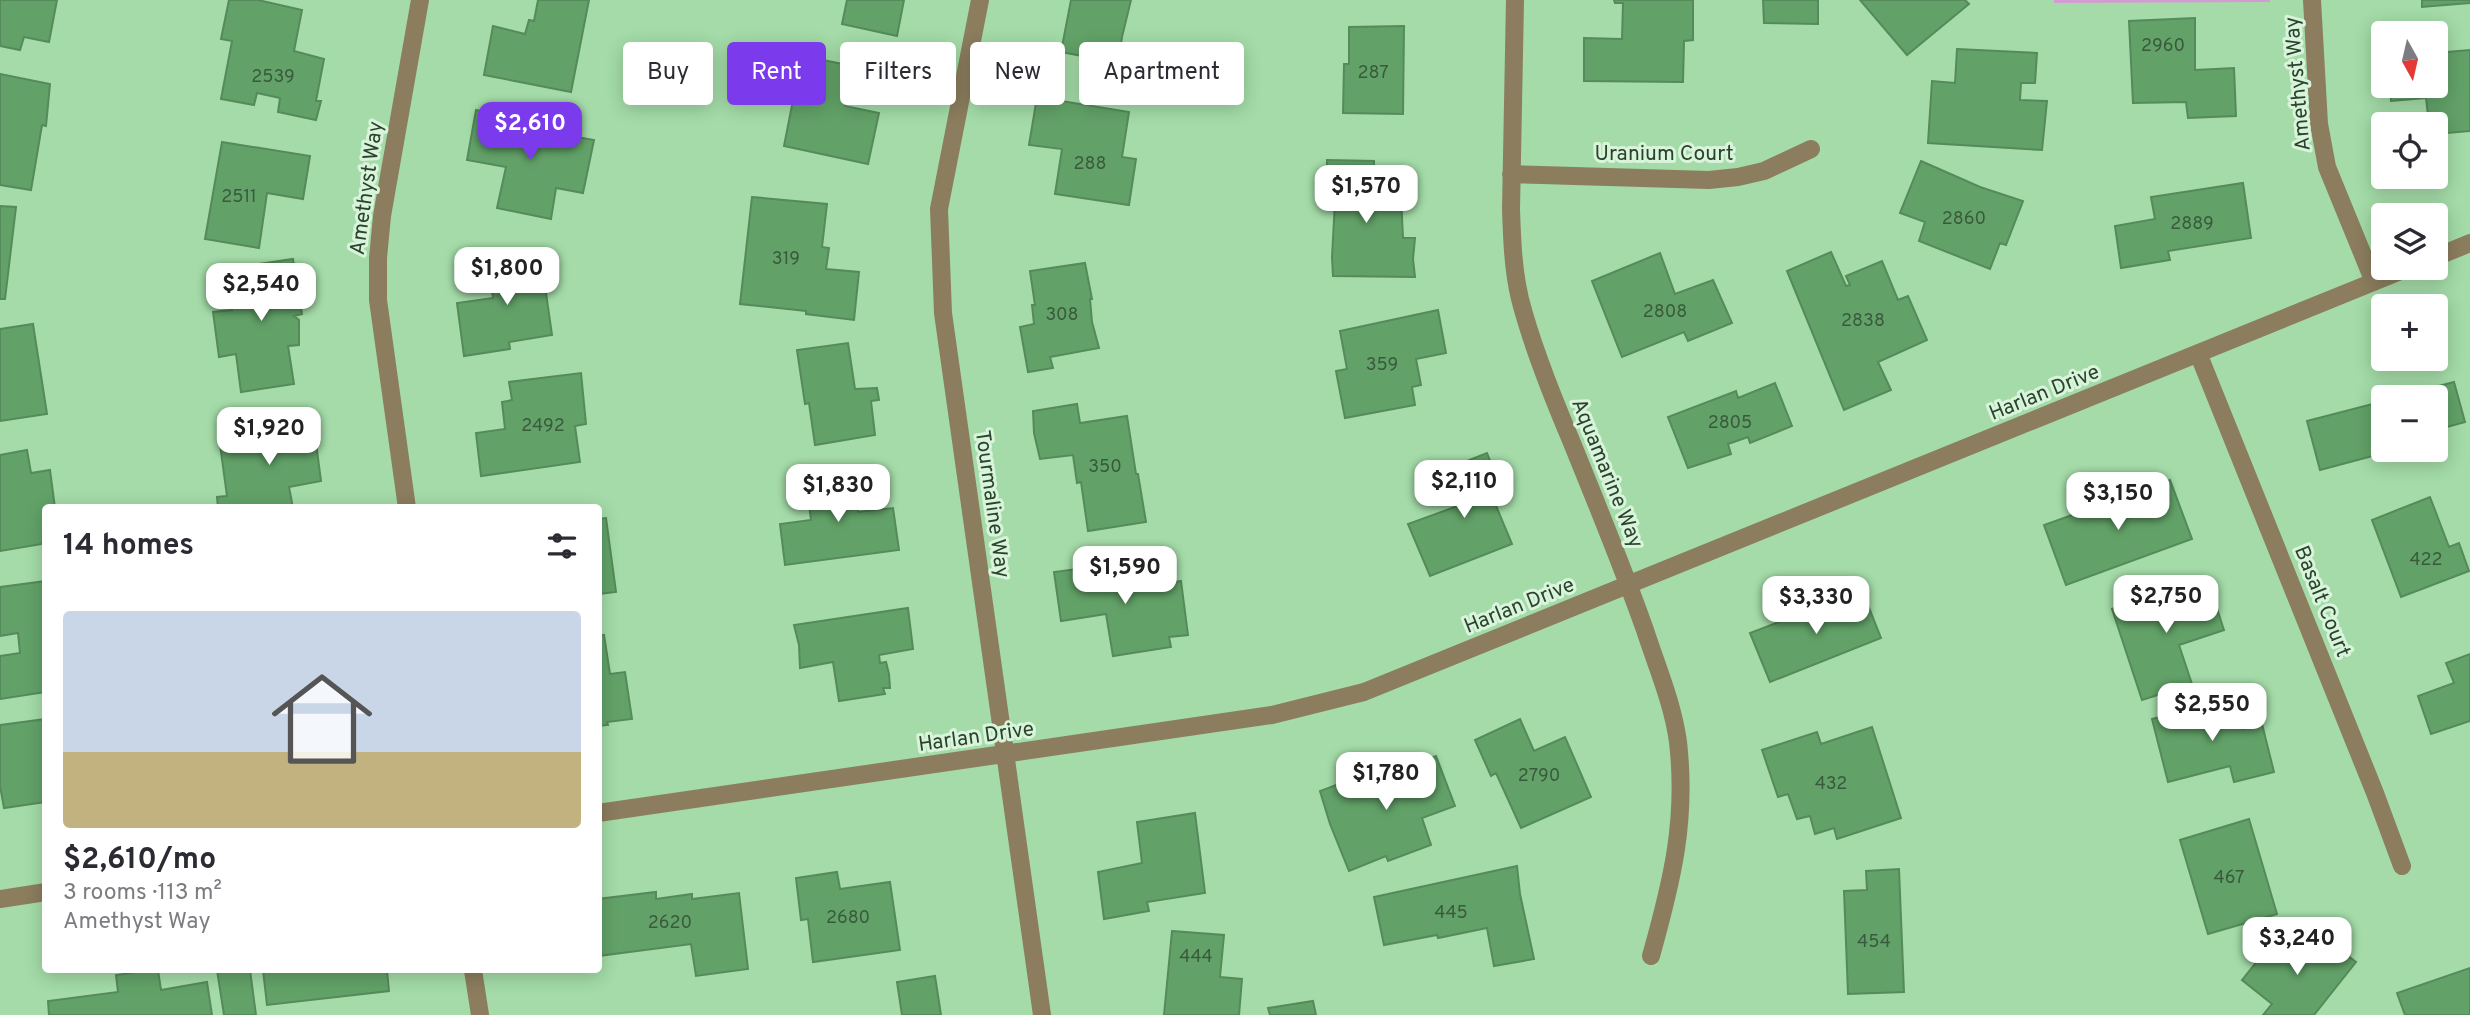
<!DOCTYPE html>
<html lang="en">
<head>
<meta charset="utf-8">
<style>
	body { margin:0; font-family:Overpass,sans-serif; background:#f7f7f7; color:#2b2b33; height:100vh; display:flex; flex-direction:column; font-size:26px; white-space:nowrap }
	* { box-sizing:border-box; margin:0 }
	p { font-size:23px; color:#7c7c81 }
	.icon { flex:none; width:38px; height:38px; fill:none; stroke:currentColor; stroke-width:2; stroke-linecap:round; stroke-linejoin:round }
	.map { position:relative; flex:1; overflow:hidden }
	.drawer { position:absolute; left:42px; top:504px; width:560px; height:469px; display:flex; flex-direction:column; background:#fff; border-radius:7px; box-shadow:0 4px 18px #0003 }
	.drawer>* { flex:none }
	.top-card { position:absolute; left:623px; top:42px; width:665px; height:63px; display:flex; gap:14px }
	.needle { width:46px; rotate:172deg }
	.fabs { position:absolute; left:2371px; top:21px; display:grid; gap:14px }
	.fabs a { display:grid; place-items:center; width:77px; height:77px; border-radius:7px; background:#fff; box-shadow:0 4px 18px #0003; font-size:35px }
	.price { position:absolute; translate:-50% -60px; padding:0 16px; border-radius:14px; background:#fff; color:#222; font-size:23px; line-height:46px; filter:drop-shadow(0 2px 4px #0008) }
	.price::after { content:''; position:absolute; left:50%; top:42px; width:21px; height:16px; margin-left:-10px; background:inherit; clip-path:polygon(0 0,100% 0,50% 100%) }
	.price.current { background:#7c3aed; color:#fff }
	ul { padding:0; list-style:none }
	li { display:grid; align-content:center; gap:14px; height:371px; padding:0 21px }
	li+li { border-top:2px solid #e1e1e2 }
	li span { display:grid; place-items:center; height:217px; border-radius:7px; color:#555 }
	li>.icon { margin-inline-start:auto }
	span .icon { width:126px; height:126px; fill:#fffc; stroke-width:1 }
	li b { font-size:30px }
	h2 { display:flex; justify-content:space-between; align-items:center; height:84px; padding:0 21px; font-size:30px }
	.pill { padding:0 24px; border-radius:7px; background:#fff; box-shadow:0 4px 18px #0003; font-size:24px; line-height:63px }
	.pill.current { background:#7c3aed; color:#fff }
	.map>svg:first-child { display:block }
	.green { fill:#d49bd3 }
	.building { fill:#62a268; stroke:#558a5a; stroke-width:2 }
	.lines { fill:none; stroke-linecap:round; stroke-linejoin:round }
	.minor { stroke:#8b7d5e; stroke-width:18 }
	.labels { text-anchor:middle; stroke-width:6; stroke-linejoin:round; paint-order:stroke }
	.number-label { font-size:18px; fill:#395a3c }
	.street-label { font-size:21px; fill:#2b422d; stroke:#d8f4da }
</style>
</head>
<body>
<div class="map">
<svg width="2470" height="1015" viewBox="0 0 2470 1015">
	<rect width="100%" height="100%" fill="#a4dba8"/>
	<path class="green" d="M2054,0H2270V2L2054,3Z"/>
	<path class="building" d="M0,0H57L49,42L24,37L20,50L0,46Z
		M229,0H258L302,10L294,51L324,59L316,101H321L316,120L278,112L280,98L257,93L254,105L221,99L232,41L221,39Z
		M538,0H589L571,92L484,75L493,26L525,34L529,20L534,21Z
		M847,0H904L897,36L842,24Z
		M1071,0H1131L1122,37L1118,63L1061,52Z
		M1614,0H1693V40L1684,41L1683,82L1584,81V38L1622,39L1623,3H1615Z
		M1763,0H1818V24L1764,23Z
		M1860,0H1965L1969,4L1907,55Z
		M2422,0H2470V3L2422,7Z
		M2195,18V70L2234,68L2236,116L2188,118L2186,102L2133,103L2129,21Z
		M1404,26L1403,114L1343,113L1344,64H1349V27Z
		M1957,49L2037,53L2035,83H2021L2020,100L2047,101L2042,150L1928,143L1932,81L1955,83Z
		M2470,50V131L2436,134V124H2429L2426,98L2391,101L2390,86H2436V53Z
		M778,51L853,66L845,106L879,113L868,164L784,146L794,95L773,92Z
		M0,74L50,84L46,126L42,125L31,190L0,185Z
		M1037,97L1129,112L1122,157L1136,159L1129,205L1055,194L1062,149L1029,145Z
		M476,110L522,118L520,127L594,140L583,193L556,188L551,219L497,208L506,167L467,160Z
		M222,142L310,156L303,199L267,193L259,248L205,239Z
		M1327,160L1374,161V198L1401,197L1403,238H1415L1413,259L1415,277L1333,276L1332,257L1335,201H1326Z
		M1921,161L1980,187L2023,201L2006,245L2000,243L1990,269L1919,241L1925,222L1900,213Z
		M2243,183L2251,238L2168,251L2170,260L2121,268L2115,226L2155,219L2151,197Z
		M752,197L827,204L822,247L829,248L826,269L859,272L854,320L806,314V311L740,304Z
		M0,206L16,207L5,299H0Z
		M540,251L552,335L509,342L510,349L464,356L457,303L493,298L488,259Z
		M1831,252L1846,286L1850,285L1846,276L1882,261L1898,300L1908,296L1927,340L1878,362L1891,390L1844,410L1787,271Z
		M1660,253L1675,294L1713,280L1732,323L1688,341L1684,332L1622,357L1592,281Z
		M293,259L302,314L294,316L299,320V345L288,346L294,384L241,392L236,354L219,357L213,312L232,310L225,269Z
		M1085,263L1092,299H1090L1092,322L1099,348L1050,357L1053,368L1028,372L1020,327L1034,324L1032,305H1035L1030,271Z
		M1438,310L1446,353L1416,359L1421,385L1412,387L1415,405L1345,418L1336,371L1347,369L1340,331Z
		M33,324L47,414L0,421V329Z
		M848,343L855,389L877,388L879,400L871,401L875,435L815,445L809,403L805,404L797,350Z
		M581,373L586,424L575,426L580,462L481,476L476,433L505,429L502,402L512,400L509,382Z
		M2454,382L2465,422L2436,430V397H2396Z
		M1775,383L1792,426L1750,443L1748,437L1728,444L1731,454L1688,468L1668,417L1736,391L1738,398Z
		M2384,401V450H2436V439L2439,450L2397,461L2395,450L2320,470L2307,421Z
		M1077,404L1080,423L1127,416L1136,474H1138L1146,522L1088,531L1081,482L1077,483L1073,455L1040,459L1034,433L1033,411Z
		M315,421L320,442L316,443L321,481L289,487L293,508H218L217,497L227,496L219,437L251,432L253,445L277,441L274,427Z
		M27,450L31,473L50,470L55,508H46V542H42V544L0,551V455Z
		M1487,453L1504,496L1494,501L1512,544L1430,576L1408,524L1463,504L1449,468Z
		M852,473L853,479L859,478L864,503L857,504L858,512L893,508L899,550L785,565L780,524L811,520L806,480Z
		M2170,480L2192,539L2066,585L2044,525Z
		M2430,497L2449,547L2459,543L2469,571L2401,597L2372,520Z
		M606,518L616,592L599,594L601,605L598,606V519Z
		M1099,566L1101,574L1160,567L1162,584L1181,581L1188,635L1169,637L1171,647L1113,656L1106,614L1061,621L1054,572Z
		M2207,578L2224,630L2179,645L2192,684L2142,700L2112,609Z
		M46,581V692L0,699V656L20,653L18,633L0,636V587Z
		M1862,590L1881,638L1770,682L1750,633Z
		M908,608L913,649L879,655L880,663L886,662L889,674L890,688H883L885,694L839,701L833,662L800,668L799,645L794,625Z
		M604,635L610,674L625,672L632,719L607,722L608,725L598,726V636Z
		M2470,654V721L2431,734L2418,696L2454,683L2446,663Z
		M2234,698L2242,729L2262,724L2274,772L2234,782L2230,766L2168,782L2152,719Z
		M46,719V802L4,808L0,786V725Z
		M1520,719L1534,751L1565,737L1591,797L1521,828L1496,773L1491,776L1475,740Z
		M1872,727L1901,818L1837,839L1834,828L1815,834L1810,816L1797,819L1788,794L1778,797L1762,750L1817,732L1821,744Z
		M1436,756L1455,806L1422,818L1431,845L1388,861L1386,856L1349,871L1330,824L1320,791L1379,769L1382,777Z
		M1195,813L1205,893L1147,902L1149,911L1104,919L1098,872L1142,863L1137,822Z
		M2249,819L2277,914L2208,934L2180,840Z
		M1517,866L1520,894L1534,959L1494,966L1487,928L1438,938L1437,935L1384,945L1374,897Z
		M1899,869L1904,992L1848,994L1844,891L1867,890L1866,871Z
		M837,872L840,889L890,882L900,950L813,962L808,919L801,920L796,878Z
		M656,892V899L692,894V899L739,893L748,969L696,976L691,944L598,956V899Z
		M1172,931L1224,935L1220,977L1242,979L1239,1015H1164Z
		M2279,934L2311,960L2327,940L2356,962L2314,1015H2263L2272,1004L2242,980Z
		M2470,968V1015H2405L2397,993Z
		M150,970H158L161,990L207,982L212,1015H49L48,1001L118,992L116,975Z
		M217,970H250L256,1015H224Z
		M263,970H387L389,991L267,1005Z
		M935,976L941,1015H902L897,982Z
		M1313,1001L1316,1015H1270L1268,1008Z"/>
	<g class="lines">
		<path class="minor" d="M980,0L939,209L943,313L1042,1015
			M1515,0L1511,209C1512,239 1513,270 1520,299C1532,346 1551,393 1570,438C1596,502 1622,565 1645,630C1657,667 1673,704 1678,742C1687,821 1672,881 1651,956
			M2312,0L2319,124L2327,167L2374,282
			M1511,174L1709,180L1738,177L1764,171L1811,149
			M2436,257L2470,243
			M2198,353L2375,793L2402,866
			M407,508L378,300V258L382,216L420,0
			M598,813L1272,715L1364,692L2408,268
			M0,899L46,892
			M473,970L480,1015"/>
	</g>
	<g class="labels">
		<g class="number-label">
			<text x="2163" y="51">2960</text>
			<text x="1373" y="78">287</text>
			<text x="273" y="82">2539</text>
			<text x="1090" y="169">288</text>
			<text x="239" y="202">2511</text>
			<text x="1964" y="224">2860</text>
			<text x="2192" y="229">2889</text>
			<text x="786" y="264">319</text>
			<text x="1665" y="317">2808</text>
			<text x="1062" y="320">308</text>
			<text x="1863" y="326">2838</text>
			<text x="1382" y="370">359</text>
			<text x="1730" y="428">2805</text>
			<text x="543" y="431">2492</text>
			<text x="1105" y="472">350</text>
			<text x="2426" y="565">422</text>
			<text x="1539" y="781">2790</text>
			<text x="1831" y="789">432</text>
			<text x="2229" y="883">467</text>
			<text x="1451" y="918">445</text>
			<text x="848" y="923">2680</text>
			<text x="670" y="928">2620</text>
			<text x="1874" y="947">454</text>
			<text x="1196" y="962">444</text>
		</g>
		<g class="street-label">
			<text transform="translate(2297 84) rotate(-95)" y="7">Amethyst Way</text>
			<text x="1664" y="160">Uranium Court</text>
			<text transform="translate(366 188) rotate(-82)" y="7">Amethyst Way</text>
			<text transform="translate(2044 392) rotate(-22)" y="7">Harlan Drive</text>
			<text transform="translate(1608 473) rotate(68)" y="7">Aquamarine Way</text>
			<text transform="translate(993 504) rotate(82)" y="7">Tourmaline Way</text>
			<text transform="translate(2323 601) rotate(68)" y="7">Basalt Court</text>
			<text transform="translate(1519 605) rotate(-22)" y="7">Harlan Drive</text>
			<text transform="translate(976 736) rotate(-8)" y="7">Harlan Drive</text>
		</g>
	</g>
</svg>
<div class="fabs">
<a><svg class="needle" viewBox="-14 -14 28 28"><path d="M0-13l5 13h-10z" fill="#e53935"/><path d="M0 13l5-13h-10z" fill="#7c7c81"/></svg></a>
<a><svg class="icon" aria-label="locate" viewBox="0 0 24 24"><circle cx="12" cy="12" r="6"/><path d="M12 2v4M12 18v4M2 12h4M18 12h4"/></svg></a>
<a><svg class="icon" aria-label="layers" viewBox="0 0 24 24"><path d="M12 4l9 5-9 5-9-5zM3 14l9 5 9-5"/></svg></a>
<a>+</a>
<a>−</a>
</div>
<b class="price current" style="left:530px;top:162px">$2,610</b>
<b class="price" style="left:1366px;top:225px">$1,570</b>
<b class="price" style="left:507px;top:307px">$1,800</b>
<b class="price" style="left:261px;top:323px">$2,540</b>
<b class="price" style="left:269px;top:467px">$1,920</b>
<b class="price" style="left:1464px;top:520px">$2,110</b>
<b class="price" style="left:838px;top:524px">$1,830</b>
<b class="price" style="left:2118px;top:532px">$3,150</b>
<b class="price" style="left:1125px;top:606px">$1,590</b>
<b class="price" style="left:2166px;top:635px">$2,750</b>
<b class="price" style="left:1816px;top:636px">$3,330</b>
<b class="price" style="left:2212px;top:743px">$2,550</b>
<b class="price" style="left:1386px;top:812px">$1,780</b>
<b class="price" style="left:2297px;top:977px">$3,240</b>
<div class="top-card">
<a class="pill">Buy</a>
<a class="pill current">Rent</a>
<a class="pill">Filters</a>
<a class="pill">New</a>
<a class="pill">Apartment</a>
</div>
<section class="drawer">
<h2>14 homes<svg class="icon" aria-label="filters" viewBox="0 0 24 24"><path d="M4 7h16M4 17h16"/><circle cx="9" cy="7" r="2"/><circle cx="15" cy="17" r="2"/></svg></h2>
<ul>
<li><span style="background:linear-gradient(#c9d6e8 65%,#c2b280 0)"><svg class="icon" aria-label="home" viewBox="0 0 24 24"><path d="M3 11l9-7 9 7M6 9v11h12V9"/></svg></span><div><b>$2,610/mo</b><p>3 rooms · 113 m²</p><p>Amethyst Way</p></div></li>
</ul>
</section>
</div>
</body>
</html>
